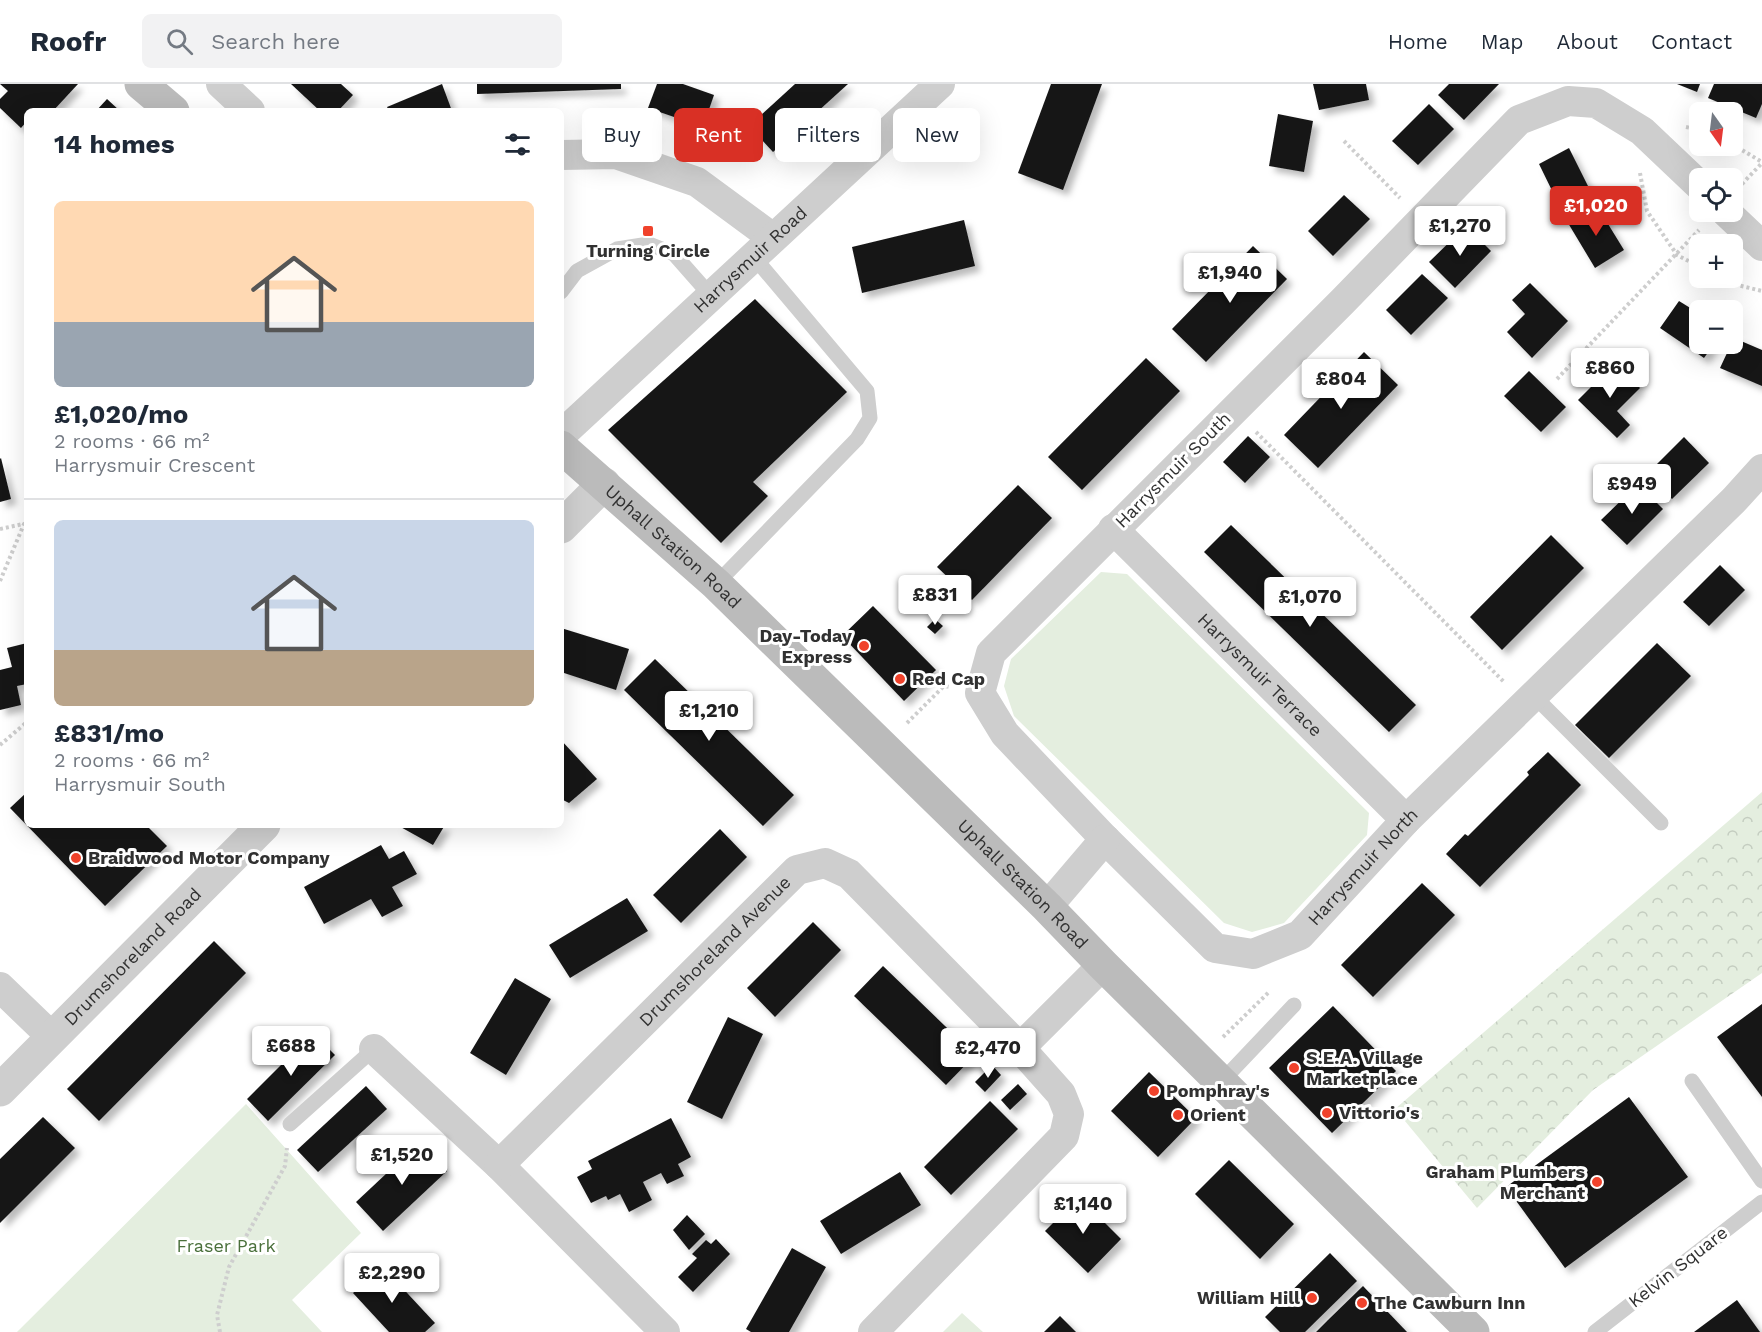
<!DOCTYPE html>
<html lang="en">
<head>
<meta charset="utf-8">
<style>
	body { margin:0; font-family:"Work Sans",sans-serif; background:#f2f2f3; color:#1f2937; height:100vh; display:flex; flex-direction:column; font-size:22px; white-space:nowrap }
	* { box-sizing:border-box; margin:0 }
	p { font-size:20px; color:#747a83 }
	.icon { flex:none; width:33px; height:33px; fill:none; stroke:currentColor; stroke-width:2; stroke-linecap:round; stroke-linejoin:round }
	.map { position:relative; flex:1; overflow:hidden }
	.details { position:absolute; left:24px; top:24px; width:540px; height:720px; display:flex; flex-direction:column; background:#fff; border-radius:9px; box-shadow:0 6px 24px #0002 }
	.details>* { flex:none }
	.hud { position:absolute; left:582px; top:24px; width:570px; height:54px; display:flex; gap:12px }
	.needle { width:39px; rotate:166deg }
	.tools { position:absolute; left:1689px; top:18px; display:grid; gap:12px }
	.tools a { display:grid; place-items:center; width:54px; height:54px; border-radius:9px; background:#fff; box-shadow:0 6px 24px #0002; font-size:30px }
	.price { position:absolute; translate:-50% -51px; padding:0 14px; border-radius:6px; background:#fff; color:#222; font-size:20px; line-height:39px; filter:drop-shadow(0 2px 3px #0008) }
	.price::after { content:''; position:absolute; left:50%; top:36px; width:18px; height:14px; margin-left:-9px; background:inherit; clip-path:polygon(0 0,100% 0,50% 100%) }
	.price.on { background:#d93025; color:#fff }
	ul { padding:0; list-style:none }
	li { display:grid; align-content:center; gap:12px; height:318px; padding:0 30px }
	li+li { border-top:2px solid #e0e1e3 }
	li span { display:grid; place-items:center; height:186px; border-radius:9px; color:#555 }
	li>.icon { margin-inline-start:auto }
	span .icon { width:108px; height:108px; fill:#fffc; stroke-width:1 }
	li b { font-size:26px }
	h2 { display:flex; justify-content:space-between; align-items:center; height:72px; padding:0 30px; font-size:26px }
	.chip { padding:0 21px; border-radius:9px; background:#fff; box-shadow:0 6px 24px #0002; font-size:21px; line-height:54px }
	.chip.on { background:#d93025; color:#fff }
	header { display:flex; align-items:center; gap:36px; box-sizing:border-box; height:84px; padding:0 30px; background:#fff; border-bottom:2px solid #e0e1e3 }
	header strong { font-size:28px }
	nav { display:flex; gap:33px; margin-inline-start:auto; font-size:21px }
	.search { width:420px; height:54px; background:#f2f2f3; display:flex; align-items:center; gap:15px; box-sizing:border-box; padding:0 21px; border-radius:9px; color:#747a83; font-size:22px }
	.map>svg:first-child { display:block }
	.forest { fill:url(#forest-crowns) }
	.green { fill:#e4eedf }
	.building { fill:#181818; filter:url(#shadow) }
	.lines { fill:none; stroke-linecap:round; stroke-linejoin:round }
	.path { stroke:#cecece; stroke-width:4; stroke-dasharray:3 3; stroke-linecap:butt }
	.service { stroke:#cecece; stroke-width:15 }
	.minor { stroke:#cecece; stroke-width:30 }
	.tertiary { stroke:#cecece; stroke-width:33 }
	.secondary { stroke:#bbb; stroke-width:33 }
	.poi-dot { fill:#f0422b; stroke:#fff; stroke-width:2 }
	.labels { text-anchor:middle; stroke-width:6; stroke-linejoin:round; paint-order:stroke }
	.poi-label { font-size:18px; font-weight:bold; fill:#313131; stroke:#fff; text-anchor:start }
	.street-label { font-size:18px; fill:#313131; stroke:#fff }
	.park-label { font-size:18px; fill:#4a703b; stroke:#fff }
</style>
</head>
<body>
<header>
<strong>Roofr</strong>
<div class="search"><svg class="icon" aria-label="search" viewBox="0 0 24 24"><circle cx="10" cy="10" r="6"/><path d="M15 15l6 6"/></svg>Search here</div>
<nav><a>Home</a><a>Map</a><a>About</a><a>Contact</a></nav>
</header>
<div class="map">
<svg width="1762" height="1248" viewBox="0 0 1762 1248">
	<defs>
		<pattern id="forest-crowns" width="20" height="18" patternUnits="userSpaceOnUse" patternTransform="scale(1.5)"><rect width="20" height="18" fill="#e4eedf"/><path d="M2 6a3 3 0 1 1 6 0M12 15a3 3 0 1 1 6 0" fill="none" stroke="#c4cdc0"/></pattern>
		<filter id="shadow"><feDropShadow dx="5.5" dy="5.5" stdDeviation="3" flood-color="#0004"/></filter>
	</defs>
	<rect width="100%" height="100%" fill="#fff"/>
	<path class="forest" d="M1762,708V889L1593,1006L1477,1124L1395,1025Z"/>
	<path class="green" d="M1101,488L1127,490L1369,729L1367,751L1284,839L1252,848L1224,839L1014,632L1004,602L1011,575Z
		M246,1020L361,1149L292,1216L322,1248H17Z
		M962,1229L983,1248H943Z"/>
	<path class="building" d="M0,0H78L53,27H27V37L21,44L0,24V15L8,7Z
		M291,0H341L353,11L338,27H320Z
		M442,0L452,27H389L387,23Z
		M477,0H621V5L477,10Z
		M657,0H683L714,11L703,43L648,24Z
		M795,0H848L773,68L749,42Z
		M1051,0H1102L1063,106L1018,89Z
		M1313,0H1366L1369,16L1319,26Z
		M1449,0H1499L1464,36L1438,11Z
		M1677,0H1700L1697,8Z
		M1714,0H1762V20L1756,34L1708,14Z
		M107,15L120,27H96Z
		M1429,20L1454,45L1418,81L1392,57Z
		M1278,30L1313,37L1304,88L1269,82Z
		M1569,64L1593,112L1562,127L1539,80Z
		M1344,111L1370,135L1333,172L1308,147Z
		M1597,122L1624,166L1595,184L1568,139Z
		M964,136L975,182L862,209L852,163Z
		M1466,142L1491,167L1455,204L1429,178Z
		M1253,162L1287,195L1206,278L1172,245Z
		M1422,190L1448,214L1411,251L1386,226Z
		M1530,199L1568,237L1532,274L1507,248L1525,230L1512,216Z
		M755,215L847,308L753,398L768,412L721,459L608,346Z
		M1679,217L1700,230V260H1714L1704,274L1660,244Z
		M1734,254L1762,266V302L1720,284Z
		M1364,268L1398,301L1318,384L1284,351Z
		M1146,274L1180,307L1082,406L1048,373Z
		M1615,279L1640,304L1617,327L1630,341L1617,354L1578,316Z
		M1529,287L1566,323L1541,348L1504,312Z
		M1248,352L1270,373L1245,399L1223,378Z
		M1684,353L1709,379L1672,415L1647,390Z
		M1,374L11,415L0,418V375Z
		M1638,400L1663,425L1627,461L1601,436Z
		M1018,401L1052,434L972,516L937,483Z
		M1231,441L1416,621L1389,648L1204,468Z
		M1551,451L1584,484L1502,566L1470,533Z
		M1720,481L1745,506L1709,542L1683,518Z
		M873,522L936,586L904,617L842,552Z
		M935,535L943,542L935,550L927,543Z
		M561,544L629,565L616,606L561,588Z
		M27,559V600L17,602L21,621L0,626V586L12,583L7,564Z
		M1657,559L1691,592L1609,674L1575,641Z
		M655,575L794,711L763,742L624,606Z
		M561,656L597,695L569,719L561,715Z
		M1548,668L1581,701L1480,803L1446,770L1465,750L1468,752L1529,691L1527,688Z
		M27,708V741H146L167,762L105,822L10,724Z
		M397,741H445L433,761Z
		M720,745L747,773L681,839L653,811Z
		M381,761L389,775L404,767L417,790L392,803L403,822L382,833L371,815L324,840L304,803Z
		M1422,799L1455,831L1373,913L1341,881Z
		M627,814L648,847L570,894L549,861Z
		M813,838L841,866L775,933L747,904Z
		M214,857L246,889L99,1037L67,1005Z
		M883,882L975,971L946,1001L854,912Z
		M515,894L551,915L506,991L470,969Z
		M1762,920V1013L1717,953Z
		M1333,922L1396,987L1332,1049L1269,984Z
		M728,933L763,950L722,1035L687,1018Z
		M313,949L335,971L268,1037L247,1015Z
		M992,981L1001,991L985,1008L975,998Z
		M1149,988L1196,1034L1158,1073L1111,1027Z
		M1018,1000L1027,1010L1010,1026L1001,1016Z
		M366,1002L387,1025L318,1088L297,1066Z
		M1629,1013L1688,1093L1565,1184L1506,1103Z
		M990,1017L1018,1045L951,1111L924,1083Z
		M43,1033L75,1064L0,1139V1075Z
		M671,1034L691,1073L678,1080L684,1092L667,1100L661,1089L643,1098L652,1116L629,1128L620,1110L608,1116L606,1112L591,1119L577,1093L592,1085L588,1077Z
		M420,1058L447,1087L383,1147L356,1118Z
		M1229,1076L1294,1140L1260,1175L1195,1110Z
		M900,1088L921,1121L841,1170L820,1137Z
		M1079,1113L1121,1155L1088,1189L1045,1147Z
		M687,1131L705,1150L689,1166L673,1146Z
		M716,1155L730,1170L693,1208L678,1193L697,1174L692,1170L706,1156L711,1160Z
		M792,1164L826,1183L789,1248H751L746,1245Z
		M1330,1169L1357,1197L1305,1248H1280L1265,1233Z
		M382,1182L435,1239L425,1248H389L353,1209Z
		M1363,1202L1407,1248H1316L1328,1236Z
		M1737,1216L1760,1248H1694Z
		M1060,1232L1076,1248H1044Z"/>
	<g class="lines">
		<path class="path" d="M1686,43L1700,46
			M1344,57L1400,114
			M1732,60L1762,78
			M1640,89L1647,127L1677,171L1700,183
			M1742,100L1762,79
			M1718,194L1729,199L1762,207
			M1557,295L1699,146
			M1256,348L1504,598
			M0,445L23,440
			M0,497L24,440L27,439
			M907,639L944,602L950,603
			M0,661L27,638
			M1223,953L1269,908
			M220,1248L217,1231L229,1183L285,1082L287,1064"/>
		<path class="service" d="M561,208L577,187L617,165L649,160L674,170L711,212
			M716,500L857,355L870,334L867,307L753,172
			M1534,612L1661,739
			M1222,997L1294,921
			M1692,997L1762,1097
			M290,1040L374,965
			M1595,1248L1762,1118"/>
		<g class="minor">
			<path d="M221,0L250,27"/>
			<path d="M561,71L616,70L697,98L773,154"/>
			<path id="s1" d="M1700,102L1642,47L1596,19L1568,17L1519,36L1343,217L991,569L980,609L1005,650L1105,755L1215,864L1253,870L1300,851L1406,736L1734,416L1762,385"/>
			<path d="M1726,128L1762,162"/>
			<path id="s2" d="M561,351L940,0"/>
			<path id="s3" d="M1113,445L1406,736"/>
			<path d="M1047,823L1105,755"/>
			<path d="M0,903L53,954"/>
			<path d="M1020,964L1103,881"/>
			<path d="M374,965L499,1081L665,1248"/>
			<path id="s4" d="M499,1081L797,786L825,779L849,790L1020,964L1061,1010L1069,1030L1064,1052L873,1248"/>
		</g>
		<g class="tertiary">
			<path d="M561,443L604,400"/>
			<path id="s5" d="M0,1006L264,741"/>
		</g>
		<g class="secondary">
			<path d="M141,0L173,27"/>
			<path id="s6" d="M561,363L716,500L1047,823L1103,881L1473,1248"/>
		</g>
	</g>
	<g class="poi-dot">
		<rect x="642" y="141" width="12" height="12" rx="3"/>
		<circle cx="864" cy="562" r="6"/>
		<circle cx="900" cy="595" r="6"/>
		<circle cx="76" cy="774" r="6"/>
		<circle cx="1294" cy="984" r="6"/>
		<circle cx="1154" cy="1007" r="6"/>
		<circle cx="1327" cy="1029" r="6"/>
		<circle cx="1178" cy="1031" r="6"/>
		<circle cx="1597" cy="1098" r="6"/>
		<circle cx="1312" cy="1214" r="6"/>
		<circle cx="1362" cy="1219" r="6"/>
	</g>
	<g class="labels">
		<g class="poi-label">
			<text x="648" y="173" text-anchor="middle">Turning Circle</text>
			<text x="852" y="558" text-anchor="end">Day-Today<tspan x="852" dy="21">Express</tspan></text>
			<text x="912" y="601">Red Cap</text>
			<text x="88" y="780">Braidwood Motor Company</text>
			<text x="1306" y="980">S.E.A. Village<tspan x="1306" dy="21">Marketplace</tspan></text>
			<text x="1166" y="1013">Pomphray's</text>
			<text x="1339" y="1035">Vittorio's</text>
			<text x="1190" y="1037">Orient</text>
			<text x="1585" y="1094" text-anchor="end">Graham Plumbers<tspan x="1585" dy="21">Merchant</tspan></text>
			<text x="1300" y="1220" text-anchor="end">William Hill</text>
			<text x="1374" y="1225">The Cawburn Inn</text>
		</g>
		<g class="street-label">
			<text dy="6" stroke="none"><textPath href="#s2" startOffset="258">Harrysmuir Road</textPath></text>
			<text transform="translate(1173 386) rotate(-45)" y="6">Harrysmuir South</text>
			<text dy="6" stroke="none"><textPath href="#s6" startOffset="150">Uphall Station Road</textPath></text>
			<text dy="6" stroke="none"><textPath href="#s3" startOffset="207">Harrysmuir Terrace</textPath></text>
			<text dy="6" stroke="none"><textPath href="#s1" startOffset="1536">Harrysmuir North</textPath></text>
			<text dy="6" stroke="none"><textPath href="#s6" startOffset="636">Uphall Station Road</textPath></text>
			<text dy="6" stroke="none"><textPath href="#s4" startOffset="304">Drumshoreland Avenue</textPath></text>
			<text dy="6" stroke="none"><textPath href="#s5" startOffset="188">Drumshoreland Road</textPath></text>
			<text transform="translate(1678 1183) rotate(-38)" y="6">Kelvin Square</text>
		</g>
		<g class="park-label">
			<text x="226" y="1168">Fraser Park</text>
		</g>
	</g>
</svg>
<div class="tools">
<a><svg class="needle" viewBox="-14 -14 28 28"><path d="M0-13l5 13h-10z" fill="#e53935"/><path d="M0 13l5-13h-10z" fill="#747a83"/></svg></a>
<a><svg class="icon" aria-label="locate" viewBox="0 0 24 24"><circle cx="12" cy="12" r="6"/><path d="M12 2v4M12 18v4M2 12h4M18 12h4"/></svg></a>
<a>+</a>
<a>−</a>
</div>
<b class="price on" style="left:1596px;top:153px">£1,020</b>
<b class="price" style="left:1460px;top:173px">£1,270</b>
<b class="price" style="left:1230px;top:220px">£1,940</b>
<b class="price" style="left:1610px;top:315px">£860</b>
<b class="price" style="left:1341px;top:326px">£804</b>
<b class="price" style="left:1632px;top:431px">£949</b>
<b class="price" style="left:935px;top:542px">£831</b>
<b class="price" style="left:1310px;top:544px">£1,070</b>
<b class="price" style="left:709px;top:658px">£1,210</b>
<b class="price" style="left:291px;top:993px">£688</b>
<b class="price" style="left:988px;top:995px">£2,470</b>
<b class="price" style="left:402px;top:1102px">£1,520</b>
<b class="price" style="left:1083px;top:1151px">£1,140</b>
<b class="price" style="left:392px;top:1220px">£2,290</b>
<div class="hud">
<a class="chip">Buy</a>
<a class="chip on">Rent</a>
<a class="chip">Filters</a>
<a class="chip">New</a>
</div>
<section class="details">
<h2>14 homes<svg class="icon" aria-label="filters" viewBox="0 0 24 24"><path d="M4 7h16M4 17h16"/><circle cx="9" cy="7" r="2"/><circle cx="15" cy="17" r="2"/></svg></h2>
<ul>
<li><span style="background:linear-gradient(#ffd9b3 65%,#9aa5b1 0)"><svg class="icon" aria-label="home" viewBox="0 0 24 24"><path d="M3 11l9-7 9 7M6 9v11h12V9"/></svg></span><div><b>£1,020/mo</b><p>2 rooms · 66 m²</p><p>Harrysmuir Crescent</p></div></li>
<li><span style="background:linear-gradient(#c9d6e8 70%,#b9a48a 0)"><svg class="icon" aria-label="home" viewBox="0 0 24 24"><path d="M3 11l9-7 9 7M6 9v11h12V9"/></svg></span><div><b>£831/mo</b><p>2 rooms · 66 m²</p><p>Harrysmuir South</p></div></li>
</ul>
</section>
</div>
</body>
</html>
